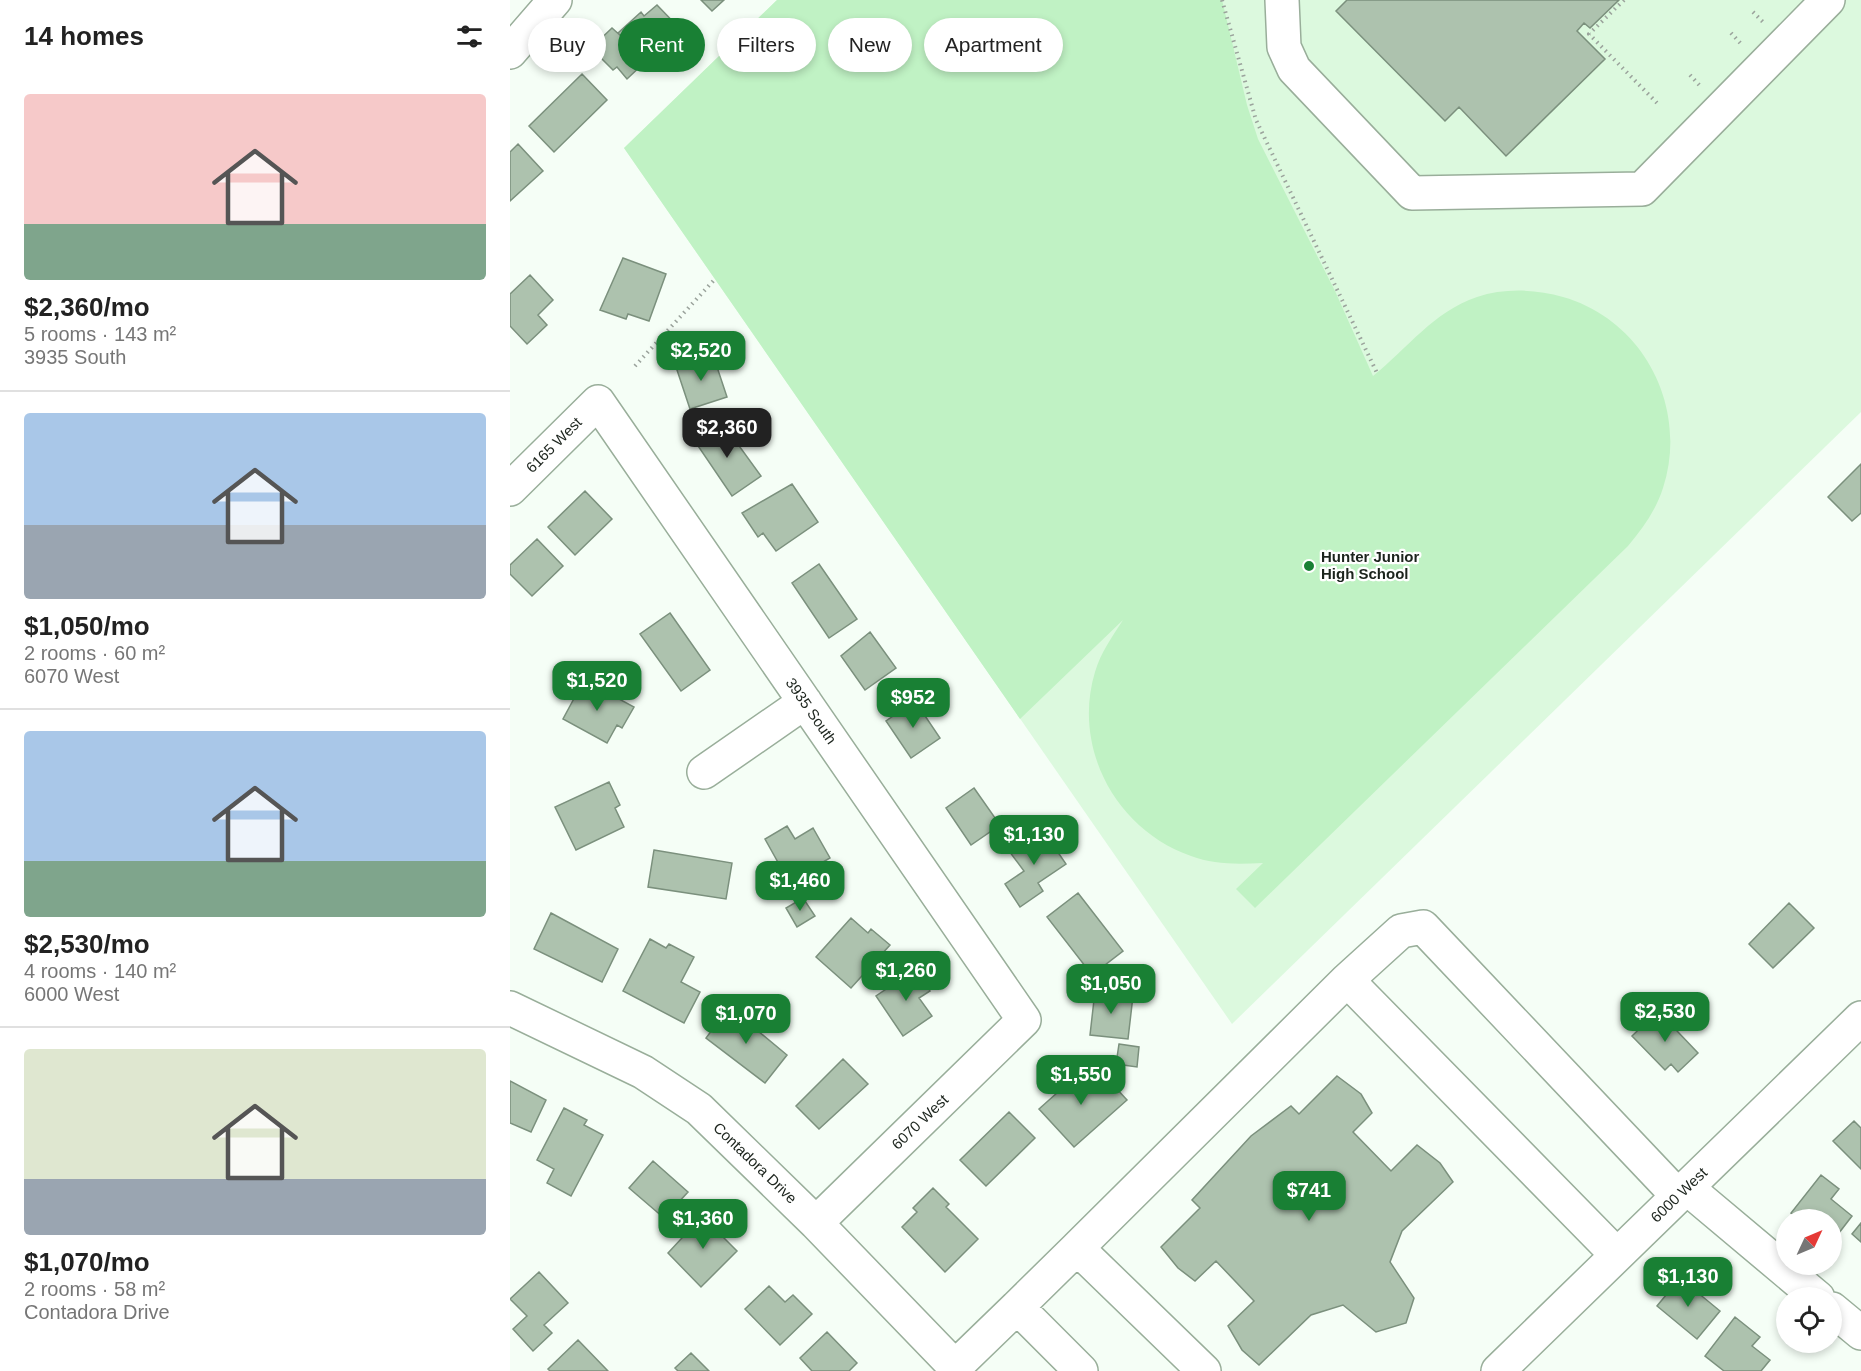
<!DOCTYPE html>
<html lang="en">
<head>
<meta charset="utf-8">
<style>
	body { margin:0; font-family:Helvetica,sans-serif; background:#f6f6f6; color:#222; height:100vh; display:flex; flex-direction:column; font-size:22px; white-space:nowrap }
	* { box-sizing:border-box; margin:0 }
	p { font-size:20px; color:#767676 }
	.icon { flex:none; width:33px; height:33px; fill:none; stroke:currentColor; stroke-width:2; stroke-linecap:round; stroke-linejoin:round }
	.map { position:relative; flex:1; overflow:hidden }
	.drawer { display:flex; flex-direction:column; background:#fff; width:510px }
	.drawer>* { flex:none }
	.guide { position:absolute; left:18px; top:18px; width:570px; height:54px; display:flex; gap:12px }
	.needle { width:39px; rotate:46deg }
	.tools { position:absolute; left:1266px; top:1209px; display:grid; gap:12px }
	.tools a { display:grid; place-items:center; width:66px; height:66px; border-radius:50%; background:#fff; box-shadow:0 3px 9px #0003; font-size:30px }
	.price { position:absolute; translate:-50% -51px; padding:0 14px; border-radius:12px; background:#198034; color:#fff; font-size:20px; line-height:39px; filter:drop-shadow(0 2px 3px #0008) }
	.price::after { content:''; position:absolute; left:50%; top:36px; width:18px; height:14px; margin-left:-9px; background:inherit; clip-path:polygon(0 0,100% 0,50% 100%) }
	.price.selected { background:#222; color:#fff }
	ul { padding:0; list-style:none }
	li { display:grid; align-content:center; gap:12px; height:318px; padding:0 24px }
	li+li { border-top:2px solid #e0e0e0 }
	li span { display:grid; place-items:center; height:186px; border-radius:6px; color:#555 }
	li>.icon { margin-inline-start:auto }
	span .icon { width:108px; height:108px; fill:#fffc; stroke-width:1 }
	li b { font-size:26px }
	h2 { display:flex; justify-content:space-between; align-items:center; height:72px; padding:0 24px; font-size:26px }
	.tag { padding:0 21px; border-radius:27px; background:#fff; box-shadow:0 3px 9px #0003; font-size:21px; line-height:54px }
	.tag.selected { background:#198034; color:#fff }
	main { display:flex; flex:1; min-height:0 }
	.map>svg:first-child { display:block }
	.built { fill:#dcf9de }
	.green { fill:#c0f2c4 }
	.building { fill:#adc2ae; stroke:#7b907d; stroke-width:1.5 }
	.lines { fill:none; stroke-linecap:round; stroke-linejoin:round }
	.minor-casing { stroke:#99ae9a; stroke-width:36 }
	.path { stroke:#9ba39c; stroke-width:4; stroke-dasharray:1.5 4.5; stroke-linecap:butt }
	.minor { stroke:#fff; stroke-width:33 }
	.poi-dot { fill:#198034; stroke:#fff; stroke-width:2 }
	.labels { text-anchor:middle; stroke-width:4.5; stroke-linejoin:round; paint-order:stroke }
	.street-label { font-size:15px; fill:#1c241d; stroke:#fff }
	.poi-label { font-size:15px; font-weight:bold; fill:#1c241d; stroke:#fff; text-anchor:start }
</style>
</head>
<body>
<main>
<section class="drawer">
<h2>14 homes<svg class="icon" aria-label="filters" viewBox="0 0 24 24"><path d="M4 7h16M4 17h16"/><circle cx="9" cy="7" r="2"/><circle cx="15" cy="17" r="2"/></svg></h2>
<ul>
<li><span style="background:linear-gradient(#f6c9c9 70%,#7fa58c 0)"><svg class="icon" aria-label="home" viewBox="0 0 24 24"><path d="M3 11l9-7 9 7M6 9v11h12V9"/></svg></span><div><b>$2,360/mo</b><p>5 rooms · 143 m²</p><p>3935 South</p></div></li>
<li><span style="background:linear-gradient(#a9c7e8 60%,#9aa5b1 0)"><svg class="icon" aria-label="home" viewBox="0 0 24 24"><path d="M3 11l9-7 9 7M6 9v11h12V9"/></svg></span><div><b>$1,050/mo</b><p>2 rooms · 60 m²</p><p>6070 West</p></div></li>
<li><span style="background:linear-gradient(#a9c7e8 70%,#7fa58c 0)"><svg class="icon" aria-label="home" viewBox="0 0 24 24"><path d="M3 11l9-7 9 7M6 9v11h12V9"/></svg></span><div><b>$2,530/mo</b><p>4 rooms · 140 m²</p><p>6000 West</p></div></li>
<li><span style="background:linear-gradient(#dfe7d0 70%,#9aa5b1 0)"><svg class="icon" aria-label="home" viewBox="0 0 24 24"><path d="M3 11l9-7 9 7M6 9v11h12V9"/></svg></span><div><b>$1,070/mo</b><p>2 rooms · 58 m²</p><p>Contadora Drive</p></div></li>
</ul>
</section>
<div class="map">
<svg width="1351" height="1371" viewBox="0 0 1351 1371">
	<rect width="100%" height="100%" fill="#f5fef6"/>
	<path class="built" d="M267,0H1351V412L722,1024L114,148Z"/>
	<path class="green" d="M267,0H712L737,105L748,139L825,291L863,376C898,348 923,312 967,297C994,288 1025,289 1053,297C1134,320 1179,408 1153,488C1146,510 1133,528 1118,546L745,908L726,889L753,863C728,864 704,865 681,856C606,830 562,748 585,672C591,652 602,637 613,620L510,719L114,148Z"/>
	<path class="building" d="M191,0H214L202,11Z
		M837,0H1109L1080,28L1074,23L1067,31L1095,59L996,156L949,107L935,121L826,11Z
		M147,5L174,33L156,50L152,46L117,79L107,67L103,70L81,48L102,28L112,37L108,33L131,12L134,16Z
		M72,74L97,100L44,152L19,126Z
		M8,144L33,171L0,201V152Z
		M113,258L156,274L139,321L118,314L116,319L90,310Z
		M20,275L43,300L28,315L37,325L17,344L0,326V294Z
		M203,355L217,397L180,409L166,367Z
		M211,421L251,476L222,496L184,440Z
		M1351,464V513L1342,521L1318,497Z
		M282,484L308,522L266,551L253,533L248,537L232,513Z
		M75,491L102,519L65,555L38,527Z
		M27,539L53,566L22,596L0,574V565Z
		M309,564L347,619L319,638L282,583Z
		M160,613L200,670L171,691L130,634Z
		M360,632L386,668L355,690L331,656Z
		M74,680L124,707L112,728L107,725L97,743L53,719Z
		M405,701L430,738L401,758L376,721Z
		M99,782L110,805L105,808L114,827L66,850L45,807Z
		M464,788L490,825L461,845L436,808Z
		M277,826L285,839L303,828L320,858L301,869L306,879L284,891L255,839Z
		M532,829L556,864L528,883L533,891L510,907L495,884L514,871L499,851Z
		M144,850L222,863L216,899L138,887Z
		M568,893L613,951L582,975L537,917Z
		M293,898L305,916L287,927L276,908Z
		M1279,903L1304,928L1263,968L1239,944Z
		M41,913L108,949L92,982L24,949Z
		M341,918L358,933L361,929L380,945L341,988L306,957Z
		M140,939L156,948L159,944L184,957L171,982L190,992L174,1023L113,991Z
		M406,969L420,991L409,998L422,1016L393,1036L366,996Z
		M585,991L623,996L618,1039L580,1035Z
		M219,1007L277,1055L255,1083L196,1038Z
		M1148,1011L1188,1053L1168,1072L1161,1064L1155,1070L1122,1036Z
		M609,1044L629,1047L627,1067L606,1064Z
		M333,1059L358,1084L309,1129L286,1106Z
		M564,1068L580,1086L593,1074L617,1100L564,1147L529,1109L548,1092L543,1087Z
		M827,1076L851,1094L862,1113L843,1132L881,1171L907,1145L930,1163L943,1182L892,1231L880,1262L904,1298L896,1323L866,1332L833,1305L801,1315L749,1365L732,1350L718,1326L744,1301L706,1261L685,1281L668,1268L651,1247L690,1208L682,1200L741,1136L781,1106L789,1114Z
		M0,1081L36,1100L21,1132L0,1123Z
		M54,1108L77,1120L74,1125L93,1135L61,1196L37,1183L44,1169L27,1160Z
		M499,1112L525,1138L476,1186L450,1160Z
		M1344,1121L1351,1128V1169L1323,1141Z
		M143,1161L178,1192L154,1218L119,1188Z
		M1311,1175L1329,1189L1321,1199L1342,1216L1322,1242V1220H1290L1281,1213Z
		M423,1188L439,1204L436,1207L468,1239L435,1272L392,1227L407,1212L403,1208Z
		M197,1211L216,1230L211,1235L227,1251L191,1287L158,1253Z
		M1351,1223V1242L1342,1234Z
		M29,1272L58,1303L34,1325L42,1333L23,1351L3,1329L17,1316L0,1299Z
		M1170,1278L1210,1311L1187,1339L1147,1306Z
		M259,1286L275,1302L283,1295L302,1314L270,1345L235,1309Z
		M1225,1317L1250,1337L1242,1346L1260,1360L1251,1371H1214L1195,1356Z
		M317,1332L347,1363L339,1371H302L290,1358Z
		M68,1340L98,1371H40L38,1369Z
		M181,1353L199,1371H168L165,1368Z"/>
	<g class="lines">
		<g class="minor-casing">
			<path id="minor" d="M772,0L774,47L784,69L902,193L1132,189L1318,0
				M0,52L45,0
				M0,489L88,402L514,1020L306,1223
				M194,772L295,702
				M837,980L891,931L913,927L1168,1196
				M0,1008L133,1072L189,1109L306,1223L449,1371
				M1177,1188L1308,1298
				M507,1307L567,1248
				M1322,1309L1351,1333
				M445,1367L507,1307L571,1371
				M694,1371L567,1248L837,980L1107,1255
				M988,1371L1351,1018"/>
		</g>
		<path class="path" d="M712,0L746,120L867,373
			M1114,0L1079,34L1150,106
			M1243,12L1255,24
			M1221,33L1233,46
			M1180,75L1192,88
			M125,366L205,279"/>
		<use href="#minor" class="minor"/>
	</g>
	<circle class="poi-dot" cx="799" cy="566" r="6"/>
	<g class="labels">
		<g class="street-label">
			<text transform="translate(44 445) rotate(-45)" y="5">6165 West</text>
			<text transform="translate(301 711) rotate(55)" y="5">3935 South</text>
			<text transform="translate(410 1122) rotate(-44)" y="5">6070 West</text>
			<text transform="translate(245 1163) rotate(44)" y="5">Contadora Drive</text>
			<text transform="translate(1169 1195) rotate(-44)" y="5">6000 West</text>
		</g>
		<g class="poi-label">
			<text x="811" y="562">Hunter Junior<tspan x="811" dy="17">High School</tspan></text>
		</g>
	</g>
</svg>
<div class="tools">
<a><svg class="needle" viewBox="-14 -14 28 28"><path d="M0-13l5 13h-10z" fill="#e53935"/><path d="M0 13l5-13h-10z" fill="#767676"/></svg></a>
<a><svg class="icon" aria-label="locate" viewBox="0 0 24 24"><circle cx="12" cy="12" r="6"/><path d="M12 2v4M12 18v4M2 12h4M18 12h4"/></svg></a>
</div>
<b class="price" style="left:191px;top:382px">$2,520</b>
<b class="price selected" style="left:217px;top:459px">$2,360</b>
<b class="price" style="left:87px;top:712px">$1,520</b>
<b class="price" style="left:403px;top:729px">$952</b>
<b class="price" style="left:524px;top:866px">$1,130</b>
<b class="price" style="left:290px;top:912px">$1,460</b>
<b class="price" style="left:396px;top:1002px">$1,260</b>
<b class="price" style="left:601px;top:1015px">$1,050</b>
<b class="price" style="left:1155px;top:1043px">$2,530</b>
<b class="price" style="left:236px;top:1045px">$1,070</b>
<b class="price" style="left:571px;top:1106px">$1,550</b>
<b class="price" style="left:799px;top:1222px">$741</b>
<b class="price" style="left:193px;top:1250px">$1,360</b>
<b class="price" style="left:1178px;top:1308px">$1,130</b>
<div class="guide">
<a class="tag">Buy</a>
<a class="tag selected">Rent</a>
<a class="tag">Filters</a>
<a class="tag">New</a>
<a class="tag">Apartment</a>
</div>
</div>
</main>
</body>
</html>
